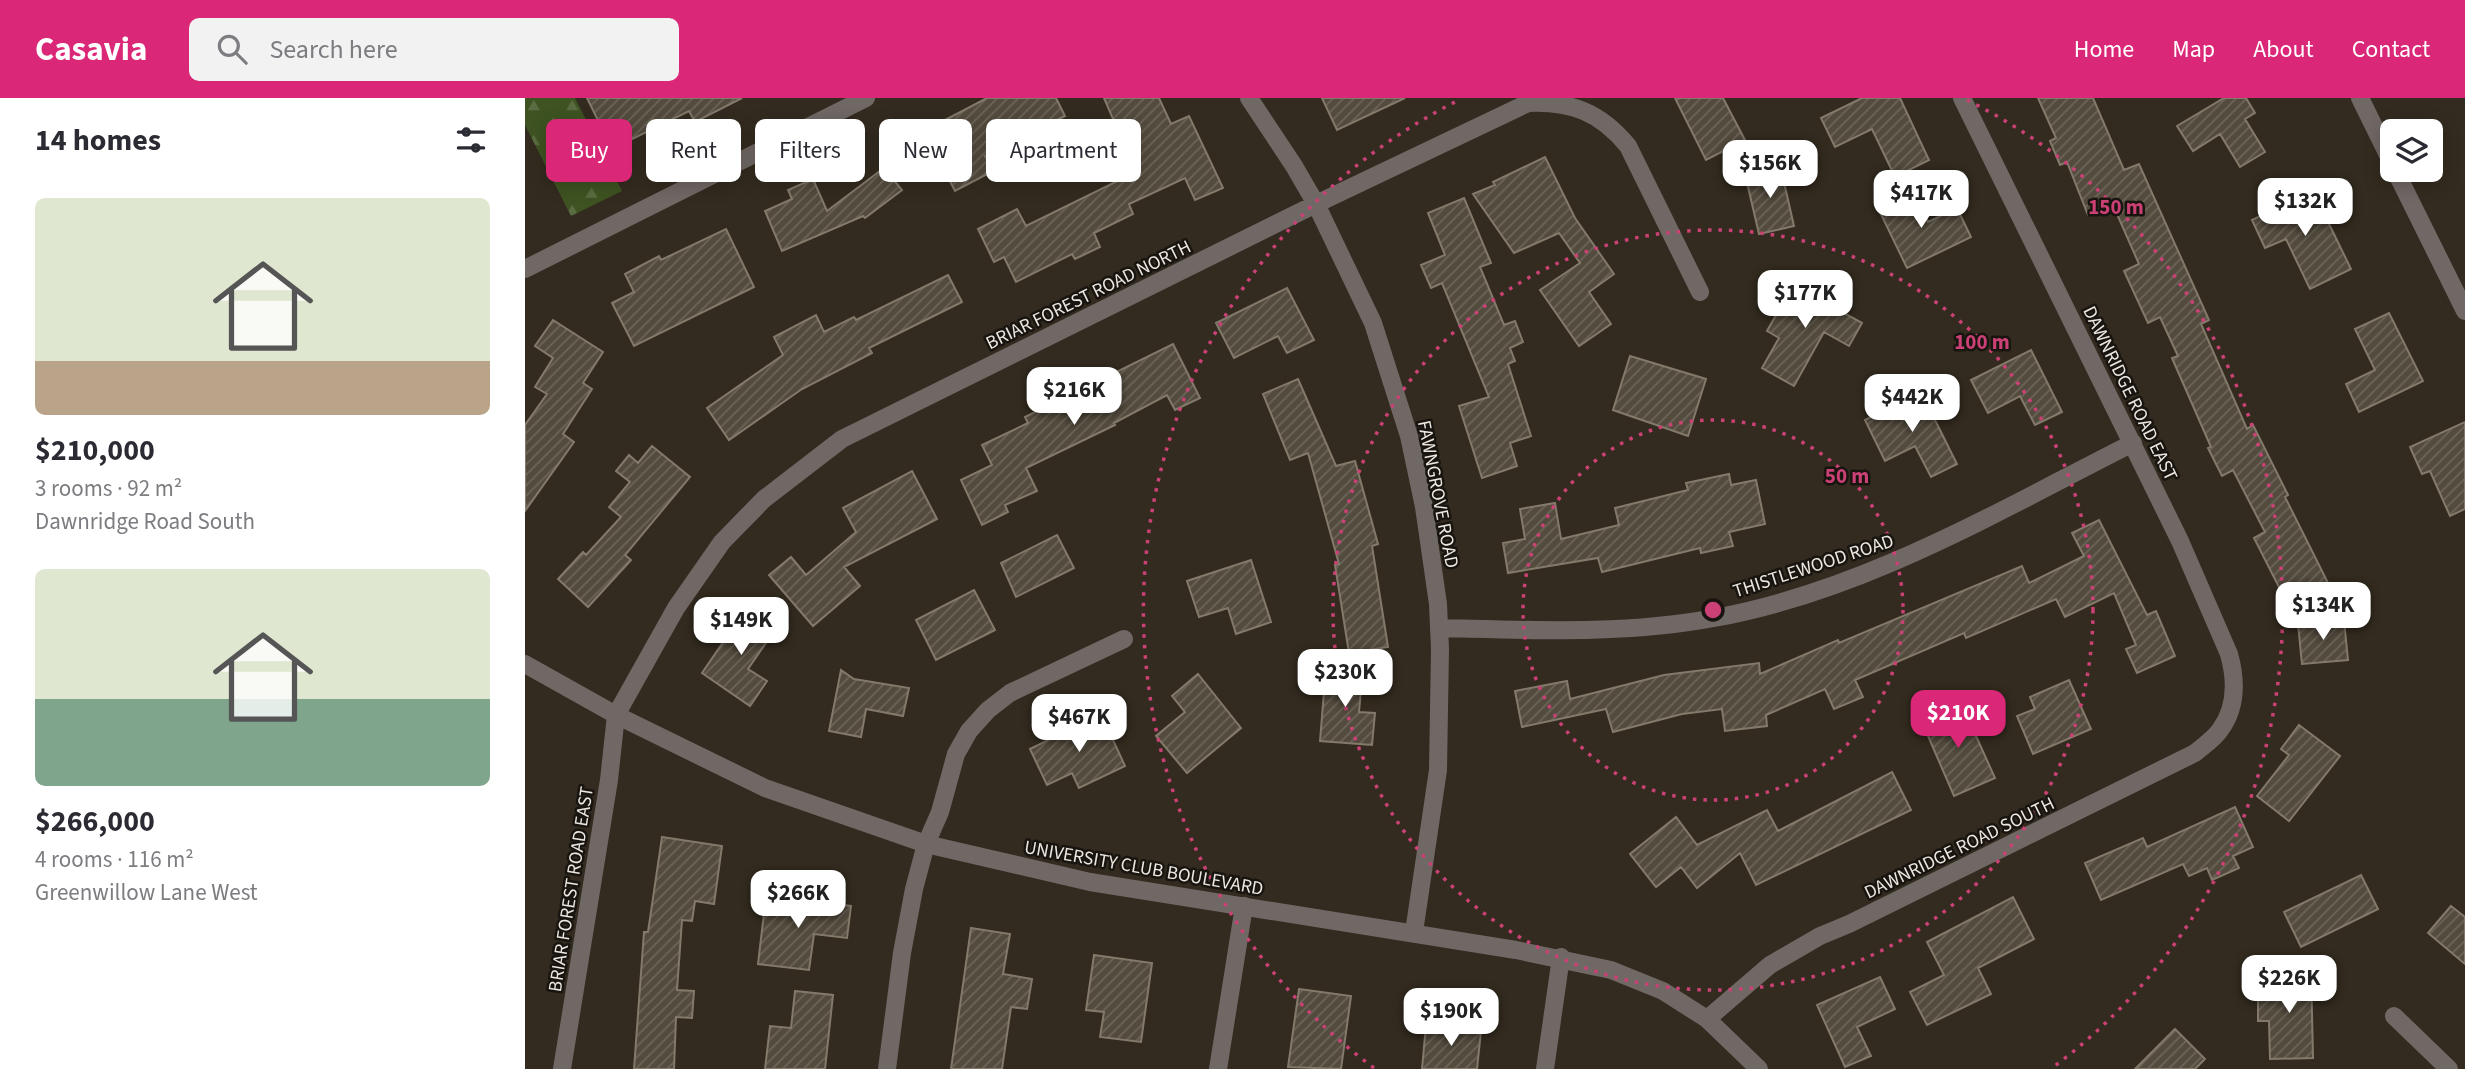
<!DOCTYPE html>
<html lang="en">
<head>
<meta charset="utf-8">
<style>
	body { margin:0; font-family:"Source Sans 3",sans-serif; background:#f2f2f3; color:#2b2b33; height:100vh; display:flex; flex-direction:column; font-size:26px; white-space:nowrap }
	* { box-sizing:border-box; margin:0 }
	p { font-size:23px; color:#7c7c81 }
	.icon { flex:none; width:38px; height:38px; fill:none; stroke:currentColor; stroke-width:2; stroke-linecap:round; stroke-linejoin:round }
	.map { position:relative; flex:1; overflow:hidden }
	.details { display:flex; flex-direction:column; background:#fff; width:525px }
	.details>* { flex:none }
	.banner { position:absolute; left:21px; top:21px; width:665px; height:63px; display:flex; gap:14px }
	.fabs { position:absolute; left:1855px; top:21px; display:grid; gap:14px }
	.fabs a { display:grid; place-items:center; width:63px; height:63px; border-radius:10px; background:#fff; box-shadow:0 4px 18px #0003; font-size:35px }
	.price { position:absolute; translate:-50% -60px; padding:0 16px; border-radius:14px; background:#fff; color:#222; font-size:23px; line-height:46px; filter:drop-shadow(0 2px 4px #0008) }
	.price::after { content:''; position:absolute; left:50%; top:42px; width:21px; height:16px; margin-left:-10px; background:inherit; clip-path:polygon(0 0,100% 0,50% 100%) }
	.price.on { background:#db2777; color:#fff }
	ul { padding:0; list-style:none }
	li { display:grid; align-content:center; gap:14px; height:371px; padding:0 35px }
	li span { display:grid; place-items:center; height:217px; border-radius:10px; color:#555 }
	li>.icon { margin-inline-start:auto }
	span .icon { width:126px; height:126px; fill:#fffc; stroke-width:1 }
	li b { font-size:30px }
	h2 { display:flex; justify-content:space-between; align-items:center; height:84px; padding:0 35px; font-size:30px }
	.pill { padding:0 24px; border-radius:10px; background:#fff; box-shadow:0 4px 18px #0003; font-size:24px; line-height:63px }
	.pill.on { background:#db2777; color:#fff }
	header { display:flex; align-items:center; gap:42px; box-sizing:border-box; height:98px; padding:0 35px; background:#db2777; color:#fff }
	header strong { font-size:33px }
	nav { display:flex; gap:38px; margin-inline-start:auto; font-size:24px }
	.search { width:490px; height:63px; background:#f2f2f3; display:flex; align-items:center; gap:18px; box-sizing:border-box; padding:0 24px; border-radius:10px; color:#7c7c81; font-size:26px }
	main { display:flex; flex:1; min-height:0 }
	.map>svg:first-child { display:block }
	.forest { fill:url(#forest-firs) }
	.building { fill:url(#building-hatch); stroke:#837a6b; stroke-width:2 }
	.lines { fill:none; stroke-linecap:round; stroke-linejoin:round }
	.minor { stroke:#706865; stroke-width:18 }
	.tertiary { stroke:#706865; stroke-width:18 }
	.ring { fill:none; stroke:#cb4175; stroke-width:3.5; stroke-dasharray:3.5 7 }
	.labels { text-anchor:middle; stroke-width:5; stroke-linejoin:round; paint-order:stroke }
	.street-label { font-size:19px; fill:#ede7df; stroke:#18140f }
	.centre { fill:#cb4175; stroke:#18140f; stroke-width:3.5 }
	.ring-label { font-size:21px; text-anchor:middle; font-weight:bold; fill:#cb4175; stroke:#18140f; stroke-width:5; stroke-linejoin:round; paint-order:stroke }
</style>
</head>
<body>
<header>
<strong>Casavia</strong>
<div class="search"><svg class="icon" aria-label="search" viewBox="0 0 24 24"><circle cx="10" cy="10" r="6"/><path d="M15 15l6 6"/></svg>Search here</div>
<nav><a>Home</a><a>Map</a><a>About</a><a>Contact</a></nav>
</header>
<main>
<section class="details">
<h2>14 homes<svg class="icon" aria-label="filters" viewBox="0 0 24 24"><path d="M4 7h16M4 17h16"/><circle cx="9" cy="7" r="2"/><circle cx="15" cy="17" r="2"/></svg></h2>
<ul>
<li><span style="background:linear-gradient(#dfe7d0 75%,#b9a48a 0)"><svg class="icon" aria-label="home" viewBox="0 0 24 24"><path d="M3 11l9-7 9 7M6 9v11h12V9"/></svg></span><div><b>$210,000</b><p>3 rooms · 92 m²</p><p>Dawnridge Road South</p></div></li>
<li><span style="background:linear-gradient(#dfe7d0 60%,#7fa58c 0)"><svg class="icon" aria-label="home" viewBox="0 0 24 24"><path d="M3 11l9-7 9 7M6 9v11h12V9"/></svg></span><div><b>$266,000</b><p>4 rooms · 116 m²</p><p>Greenwillow Lane West</p></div></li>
</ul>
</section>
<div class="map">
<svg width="1940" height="971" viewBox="0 0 1940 971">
	<defs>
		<pattern id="forest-firs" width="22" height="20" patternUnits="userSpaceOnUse" patternTransform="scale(1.75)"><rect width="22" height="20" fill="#3e5321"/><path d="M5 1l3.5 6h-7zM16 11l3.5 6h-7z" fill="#5a6c41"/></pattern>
		<pattern id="building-hatch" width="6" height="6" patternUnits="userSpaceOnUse" patternTransform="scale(1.75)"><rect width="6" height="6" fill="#534b3d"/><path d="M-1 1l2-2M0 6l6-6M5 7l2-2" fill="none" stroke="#6c6559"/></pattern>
	</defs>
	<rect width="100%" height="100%" fill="#332b1f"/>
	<path class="forest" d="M0,0H50L97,93L46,118L0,27Z"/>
	<path class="building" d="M62,0H217L170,24L164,13L87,51Z
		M462,0H531L540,18L460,58L468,73L430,93L399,33Z
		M579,0H634L646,26L664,18L698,90L670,102L660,80L604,106L608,116L569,135L575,149L550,161L547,156L491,184L479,159L469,164L453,131L492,111L501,128L611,74Z
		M797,0H880L812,32Z
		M1150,0H1198L1220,42L1181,62Z
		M1337,0H1375L1404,62L1370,79L1347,31L1310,49L1296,20Z
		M1513,0H1568L1599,72L1614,66L1684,222L1676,226L1722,331L1728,327L1763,397L1760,399L1803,485L1762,505L1729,440L1740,434L1708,372L1697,378L1683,350L1686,349L1647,260L1653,258L1635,219L1623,225L1599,173L1614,166L1588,107L1563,117L1542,64L1535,67L1525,43L1531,40Z
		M1699,0H1721L1730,15L1720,21L1740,54L1715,69L1695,36L1668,53L1652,28Z
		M1020,59L1050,120L1089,176L1064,194L1086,226L1054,248L1015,192L1055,165L1034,135L989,155L948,96L970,87L968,84Z
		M1255,67L1269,128L1234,136L1220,76Z
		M359,70L377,92L340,120L338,118L257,153L240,113L267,101L263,92L288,81L302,113Z
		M1388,93L1403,124L1432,110L1446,139L1382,170L1353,110Z
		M1788,93L1826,171L1785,191L1761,141L1740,150L1727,122Z
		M939,100L966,165L955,169L979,227L990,223L998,244L985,250L990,263L983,266L1006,338L985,345L992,368L957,380L934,308L964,299L917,185L906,190L896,167L920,157L903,115Z
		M201,131L229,189L109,248L87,205L109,194L100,176L134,158L136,162Z
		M423,177L437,204L344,250L347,255L277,291L204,342L182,310L258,257L249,239L291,217L299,234L329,219L331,222Z
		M1271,182L1321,210L1319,215L1337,225L1324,248L1299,234L1269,288L1237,270L1254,240L1242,233Z
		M762,190L789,242L762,255L753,238L709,260L691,225Z
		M1864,215L1898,283L1834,314L1821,286L1850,272L1830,231Z
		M28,222L78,254L58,285L67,291L38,336L49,344L0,413V327L22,296L10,289L28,260L10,248Z
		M648,246L675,300L650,312L642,297L589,325L590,327L501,370L512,393L480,407L483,414L457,427L436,382L467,367L457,347L503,325L500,319Z
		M1506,252L1537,314L1510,327L1495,298L1463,315L1446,282Z
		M1105,258L1181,281L1163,338L1088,312Z
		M773,281L811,368L830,363L853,446L847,448L863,549L824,555L810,467L814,466L783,355L765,362L738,296Z
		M1396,294L1432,366L1406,379L1390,348L1360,363L1340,322Z
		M1940,324V411L1925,418L1905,373L1897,376L1885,349Z
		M127,348L165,379L100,457L106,462L63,509L33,481L58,454L61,457L96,419L84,409L105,384L91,373L104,357L113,365Z
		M387,373L412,421L319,469L335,488L288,528L244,477L266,459L281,477L331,434L318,410Z
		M1204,376L1206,387L1231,382L1240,426L1204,434L1208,448L1176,455L1175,450L1077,474L1073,460L983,475L978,445L1000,441L995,411L1030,405L1036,441L1094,427L1090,410L1163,392L1161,385Z
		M1574,422L1622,517L1631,513L1650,558L1612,575L1601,551L1611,547L1589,495L1540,519L1531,501L1441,540L1439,535L1330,582L1338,599L1309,611L1300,591L1241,617L1242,628L1200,633L1197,611L1157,616L1088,634L1081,611L997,629L990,593L1042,583L1045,601L1139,577L1234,565L1235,576L1313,542L1314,545L1497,468L1504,485L1559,458L1547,435Z
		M532,437L549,470L491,499L476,465Z
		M726,462L746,524L711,536L703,510L674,519L662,483Z
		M449,492L470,532L411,562L391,522Z
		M223,508L252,529L223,571L242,583L225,608L177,575Z
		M1819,522L1823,562L1777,566L1773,526Z
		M801,569L838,571L834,614L850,615L847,647L795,643Z
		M316,572L329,581L384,590L378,618L341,611L336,639L304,633Z
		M673,576L716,630L662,675L631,638L660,614L647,598Z
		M1544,582L1566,631L1508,656L1492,618L1510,611L1505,599Z
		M1437,607L1470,680L1429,698L1397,624Z
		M576,616L600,668L554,690L547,675L522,687L505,651Z
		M1774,627L1815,658L1764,723L1732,698L1764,657L1756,651Z
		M1367,674L1386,712L1231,787L1215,755L1172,790L1156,769L1131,789L1105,756L1151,719L1172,747L1242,712L1253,733Z
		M1710,709L1728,749L1708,758L1714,770L1687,782L1682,770L1664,778L1658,766L1576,802L1560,765L1618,740L1622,749Z
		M137,739L197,748L189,806L170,803L167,823L157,822L152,892L169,893L167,920L151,919L149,971H109L119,834H123Z
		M1836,777L1853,811L1776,849L1759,814Z
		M241,798L326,808L322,840L289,836L284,872L233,866Z
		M1488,799L1509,841L1453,870L1466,896L1402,927L1385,894L1419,877L1402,844Z
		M1926,808L1940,819V866L1903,835Z
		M446,830L485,836L478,876L507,881L502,911L486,909L477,971H426Z
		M569,857L627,865L616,944L575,939L579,914L561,912Z
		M1786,873L1788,960L1745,961L1744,923H1733V895H1749L1748,874Z
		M1355,879L1370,911L1332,929L1346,958L1320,969L1292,907Z
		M774,891L826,898L816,971L763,969Z
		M270,893L308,897L300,971H240L245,928L266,930Z
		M901,927L956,933L952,971H897Z
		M1650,931L1680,961L1670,971H1610Z"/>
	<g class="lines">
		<path class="minor" d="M724,0L769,68L791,106L848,225L884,338L899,409L913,506L915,551L913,672L889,834
			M1835,0L1867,65
			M1870,72L1940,213
			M0,171L341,0
			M914,530C1006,532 1098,537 1189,520C1339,493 1473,413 1608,345
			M1869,918L1924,971
			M1182,921L1245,867L1295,838L1324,826L1670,655C1678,648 1689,641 1695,632C1712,609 1711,581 1704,556L1655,443L1437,0
			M37,971L84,682L91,617L151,510L197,444L239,401L317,341L791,106L1003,5C1046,3 1075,14 1103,48L1175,194
			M362,971L377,855L389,791L401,746L415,714L431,656L444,633L463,612L485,595L599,541
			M693,971L719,808
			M1020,971L1036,859"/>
		<path class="tertiary" d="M0,566L91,617L240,690L401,746L565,784L991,852L1086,872L1138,893L1182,921L1234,971"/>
	</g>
	<g class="ring">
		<circle cx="1188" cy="512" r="190"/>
		<circle cx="1188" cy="512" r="380"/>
		<path d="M849 970A570 570 0 0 1 934 2M1442 2A570 570 0 0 1 1527 970"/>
	</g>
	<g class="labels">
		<g class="street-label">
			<text transform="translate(563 196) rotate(-26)" y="7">BRIAR FOREST ROAD NORTH</text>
			<text transform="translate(1606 295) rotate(64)" y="7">DAWNRIDGE ROAD EAST</text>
			<text transform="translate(914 396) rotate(79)" y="7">FAWNGROVE ROAD</text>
			<text transform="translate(1288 467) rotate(-18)" y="7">THISTLEWOOD ROAD</text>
			<text transform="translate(1434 749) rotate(-26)" y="7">DAWNRIDGE ROAD SOUTH</text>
			<text transform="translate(619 769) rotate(10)" y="7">UNIVERSITY CLUB BOULEVARD</text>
			<text transform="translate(45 791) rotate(-81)" y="7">BRIAR FOREST ROAD EAST</text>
		</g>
	</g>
	<circle cx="1188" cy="512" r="10" class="centre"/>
	<g class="ring-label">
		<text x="1591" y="116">150 m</text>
		<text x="1457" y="251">100 m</text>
		<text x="1322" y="385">50 m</text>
	</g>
</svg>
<div class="fabs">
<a><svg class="icon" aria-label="layers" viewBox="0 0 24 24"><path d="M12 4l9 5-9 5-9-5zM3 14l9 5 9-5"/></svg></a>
</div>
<b class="price" style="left:1245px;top:102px">$156K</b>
<b class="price" style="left:1396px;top:132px">$417K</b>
<b class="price" style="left:1780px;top:140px">$132K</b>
<b class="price" style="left:1280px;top:232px">$177K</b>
<b class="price" style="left:549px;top:329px">$216K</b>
<b class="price" style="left:1387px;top:336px">$442K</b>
<b class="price" style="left:1798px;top:544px">$134K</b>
<b class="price" style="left:216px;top:559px">$149K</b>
<b class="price" style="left:820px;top:611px">$230K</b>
<b class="price on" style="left:1433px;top:652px">$210K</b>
<b class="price" style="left:554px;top:656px">$467K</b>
<b class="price" style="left:273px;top:832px">$266K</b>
<b class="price" style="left:1764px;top:917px">$226K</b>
<b class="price" style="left:926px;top:950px">$190K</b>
<div class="banner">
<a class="pill on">Buy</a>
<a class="pill">Rent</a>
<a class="pill">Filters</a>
<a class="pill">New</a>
<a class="pill">Apartment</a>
</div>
</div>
</main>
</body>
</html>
